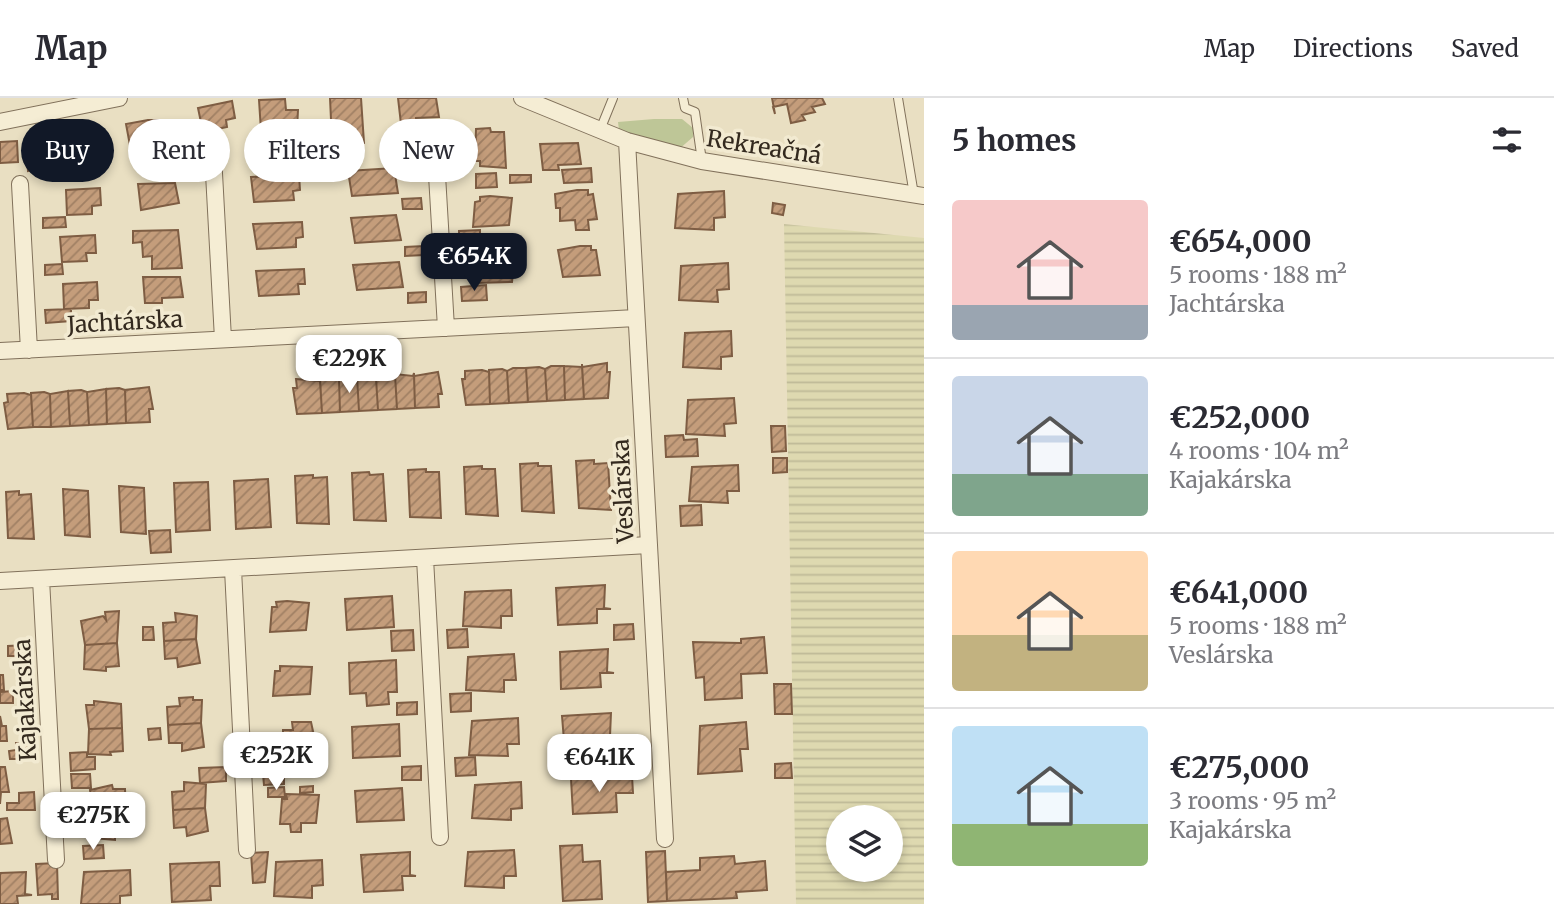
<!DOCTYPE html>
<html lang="en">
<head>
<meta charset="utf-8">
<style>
	body { margin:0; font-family:Merriweather,serif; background:#f2f2f3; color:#2b2b33; height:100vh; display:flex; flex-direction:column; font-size:26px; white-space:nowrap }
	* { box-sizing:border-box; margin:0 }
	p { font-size:23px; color:#7c7c81 }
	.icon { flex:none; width:38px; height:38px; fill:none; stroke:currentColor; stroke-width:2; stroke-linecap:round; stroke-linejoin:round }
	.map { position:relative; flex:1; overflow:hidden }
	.sheet { display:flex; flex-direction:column; background:#fff; width:630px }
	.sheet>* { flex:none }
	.guide { position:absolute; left:21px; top:21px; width:665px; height:63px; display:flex; gap:14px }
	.buttons { position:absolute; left:826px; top:707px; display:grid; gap:14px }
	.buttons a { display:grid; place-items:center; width:77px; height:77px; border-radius:50%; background:#fff; box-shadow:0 4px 10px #0003; font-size:35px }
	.price { position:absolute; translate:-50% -60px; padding:0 16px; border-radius:14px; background:#fff; color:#222; font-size:23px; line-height:46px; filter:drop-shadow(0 2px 4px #0008) }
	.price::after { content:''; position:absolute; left:50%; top:42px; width:21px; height:16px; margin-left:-10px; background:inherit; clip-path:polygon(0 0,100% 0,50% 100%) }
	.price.current { background:#111827; color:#fff }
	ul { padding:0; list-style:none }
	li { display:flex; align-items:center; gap:21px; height:175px; padding:0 28px }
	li+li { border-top:2px solid #e1e1e2 }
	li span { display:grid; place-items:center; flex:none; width:196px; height:140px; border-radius:7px; color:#555 }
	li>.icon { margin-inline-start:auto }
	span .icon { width:84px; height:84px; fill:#fffc; stroke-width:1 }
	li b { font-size:30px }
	h2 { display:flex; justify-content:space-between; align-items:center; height:84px; padding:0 28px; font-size:30px }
	.tag { padding:0 24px; border-radius:32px; background:#fff; box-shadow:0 4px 10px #0003; font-size:24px; line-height:63px }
	.tag.current { background:#111827; color:#fff }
	header { display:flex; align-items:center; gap:42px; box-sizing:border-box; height:98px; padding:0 35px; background:#fff; border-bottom:2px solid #e1e1e2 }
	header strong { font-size:33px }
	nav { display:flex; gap:38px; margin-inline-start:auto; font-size:24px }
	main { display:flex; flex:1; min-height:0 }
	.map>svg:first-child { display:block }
	.farmland { fill:url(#farmland-rules); fill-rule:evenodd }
	.grass { fill:#bec697 }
	.building { fill:url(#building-hatch); stroke:#7e5d43; stroke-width:2 }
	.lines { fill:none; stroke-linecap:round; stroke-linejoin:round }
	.service-casing { stroke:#81715b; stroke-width:10 }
	.minor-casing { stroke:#81715b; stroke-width:18 }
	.service { stroke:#f5edd4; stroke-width:8 }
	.minor { stroke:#f5edd4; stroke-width:16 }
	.labels { text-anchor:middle; stroke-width:7; stroke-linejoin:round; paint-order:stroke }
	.street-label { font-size:23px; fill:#33291e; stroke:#f2ead1 }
</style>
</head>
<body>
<header>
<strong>Map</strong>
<nav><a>Map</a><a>Directions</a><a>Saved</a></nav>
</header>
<main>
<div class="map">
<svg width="924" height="806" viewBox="0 0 924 806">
	<defs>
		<pattern id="farmland-rules" width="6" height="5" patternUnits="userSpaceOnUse" patternTransform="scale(1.75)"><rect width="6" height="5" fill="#ded9b0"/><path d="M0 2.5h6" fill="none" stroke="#bfba97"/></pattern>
		<pattern id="building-hatch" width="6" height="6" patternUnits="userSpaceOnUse" patternTransform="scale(1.75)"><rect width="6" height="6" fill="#c49d7b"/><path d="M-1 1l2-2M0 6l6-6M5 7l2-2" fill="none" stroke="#a08064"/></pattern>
	</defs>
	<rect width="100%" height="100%" fill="#e9dfc2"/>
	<path class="farmland" d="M784,126L924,140V806H796ZM838,719H891V772H838Z"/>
	<path class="grass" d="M654,21H682L693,30V39L678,52L619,32L618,24Z"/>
	<path class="building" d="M330,0H361L364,45L332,43Z
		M398,0H436L439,19L416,20V25L401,26Z
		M772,0H822L825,6L812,9L815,14L802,17L805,22L791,25L787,6L773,9L775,16Z
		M285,1L286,12H298L296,51L262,48L259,2Z
		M232,3L235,20L226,22L227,29L203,34L198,10Z
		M148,22H158V26H163L167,51L131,53L126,26Z
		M490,30L491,34H504L506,70L480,68V63H475L476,31Z
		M61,37L63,65L28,73L26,48L30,47L29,42Z
		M17,43L18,64L0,65V44Z
		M578,45L581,66L558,67L559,72H543L540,46Z
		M185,62V73L170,74V63Z
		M394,70L398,95L352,98L348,73Z
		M591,70L592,84L564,85L562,72Z
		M496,75L497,89L476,90V76Z
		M299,77L300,92L293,93L294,102L254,104L251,79Z
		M510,77H531V84L510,85Z
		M175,85L179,105L141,112L138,86Z
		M100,90L101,107L92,108V116L67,117L66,92Z
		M577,92H588V97L593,96L597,121L588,122L589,132H576L575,122L560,123V110H556L555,96Z
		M724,93L725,119L714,120V132L675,130L678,96Z
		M490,98L512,100L509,127L473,129L475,104L480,103V99Z
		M421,100L422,111H403L402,101Z
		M773,105L785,107L783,117L772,115Z
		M396,117L401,142L355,145L351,120Z
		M65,119L66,129L43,130V120Z
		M302,124L303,139L296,140V149L257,151L253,126Z
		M178,132L182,170L152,171V158L143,159L142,144L133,145V133Z
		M480,132V145L459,147V133Z
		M95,137L96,155H86L87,163L62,164L60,139Z
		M424,148V157L405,158V149Z
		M580,148H591V152H596L600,177L563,179L558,152Z
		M483,155L515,156L512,184L476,185L478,160H483Z
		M399,164L403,189L357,192L353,167Z
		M728,165L729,191L717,192L718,204L679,202L681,168Z
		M62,166L63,176L45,177V167Z
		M304,171L305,186H298L299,196L259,198L256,173Z
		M143,179H180L183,199L162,200V205H145Z
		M97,184L98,202H89V210L64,211L63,186Z
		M486,187L487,202L462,203L461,189Z
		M426,194V204L408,205V195Z
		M71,211V223L46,225L45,212Z
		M731,233L732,258L721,259V271L683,269L685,235Z
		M607,265V274H610L608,300L584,301L582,269Z
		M582,266L584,301L565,302L564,268L582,269Z
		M551,268H564L565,302L547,303L545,271Z
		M539,269L545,271L547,303L528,304L526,270Z
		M513,270H526L528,304L509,305L507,273Z
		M502,271L507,273L509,305L490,306L489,272Z
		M482,272L489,274L490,306L466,307L462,281H465V273Z
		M438,274L442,296H438L439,309L415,310L414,278Z
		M414,275L415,310L397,311L395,276L413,278Z
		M395,276L397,311L378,312L376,280Z
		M357,278L359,313L340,314L339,281Z
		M357,278L376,280L378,312L359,313Z
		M320,280L339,281L340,314L322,315Z
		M296,281L320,283L322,315L297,316L293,290H297Z
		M149,289L153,311H149L150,324L126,325L125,292Z
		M119,290L125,292L126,325L107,326L106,291Z
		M106,291L107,326L89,327L87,294Z
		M81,292L87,294L89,327L70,328L68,293Z
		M68,293L70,328L51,329L50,296Z
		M44,294L50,296L51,329H33L31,295Z
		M24,295L31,297L33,329L8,331L4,305L8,304L7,296Z
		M734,300L736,325L724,326L725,338L686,336L688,302Z
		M771,328H785L786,353L772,354Z
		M683,337L684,342L697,341L698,358L666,359L665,338Z
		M773,360H787V374L773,375Z
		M594,362V366L608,365L611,412L579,410L576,363Z
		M538,365V368H551L554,415L522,413L520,366Z
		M738,367L739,393H727L728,405L689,403L692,369Z
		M482,368V371H495L498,418L466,416L464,369Z
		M426,371V374H439L441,420L410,419L408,372Z
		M369,374L370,377L383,376L386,423L354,422L352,375Z
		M313,377V380L327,379L329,426L297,425L295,378Z
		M268,381L271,429L236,431L234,383Z
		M208,384L210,432L176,434L174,385Z
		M119,388L144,390L146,436L121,434Z
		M63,391L88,393L90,439L65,437Z
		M19,393V397L31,396L34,441L8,440L6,394Z
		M701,407L702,427L681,428L680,408Z
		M170,432L171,454L151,455L149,433Z
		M605,487L604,510L611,511H597V525L558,527L556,490Z
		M511,492L512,518H501V530L463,528L465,494Z
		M392,498L394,529L347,532L345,501Z
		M287,503L309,505L306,532L270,534L272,509H277L276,504Z
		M119,513L117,545L85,547L81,523L103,518L106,522L105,514Z
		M175,515L197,518L196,541L164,543L163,525L176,524Z
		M633,526L634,541L614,542V527Z
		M143,529H153L154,542H143Z
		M467,531L468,549L448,550L447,532Z
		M413,532L414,552L392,553L391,533Z
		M764,539L767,575L741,576L742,600L705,602L704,579L696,580L693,544L741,545V541Z
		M196,541L200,565L178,569L177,560L165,561L164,543Z
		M117,545L119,568L106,569V573L84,571L85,547Z
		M27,547V558H8V548Z
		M608,551L607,574L614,575H600L601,589L561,591L560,554Z
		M514,556L516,582H504V594L466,592L468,559Z
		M396,562L397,594H388L389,606L367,608L366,595L350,596L349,565Z
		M280,568L312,569L310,596L273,598L275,573H280Z
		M0,577H3L4,592H0Z
		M774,586H791L792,616H775Z
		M13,593V605H0V594Z
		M471,595V613L451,614L450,596Z
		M193,599V602H202L201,625L168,627L167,609L180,608L179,600Z
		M94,603L121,606L122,630L89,631L86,607H94Z
		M417,604V616L397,617V605Z
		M611,615L610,638L617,639H603L604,653L565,655L562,618Z
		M0,618L2,628H6L7,643H0Z
		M518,620L519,646H507L508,658L469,657L472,623Z
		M292,624H311L316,647H312L313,661L277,662L279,637H283V632H293Z
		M746,624L748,651H740L742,673L698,676L700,628Z
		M201,625L204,649L182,653V645H169L168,627Z
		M399,626L400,658L353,660L352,629Z
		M122,630L123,653L110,654L111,657L88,656L89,631Z
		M160,630L161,641L149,642L148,631Z
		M16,645H32V661H10L9,653L16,652Z
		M87,654V659H95V671L71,673L70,655Z
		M475,659L476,677L456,678L455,660Z
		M791,665L792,680H775V666Z
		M421,668V682H402V669Z
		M0,669H5L9,694H1L0,706Z
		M226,669V683L200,685L199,670Z
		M284,675V686L264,687L263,676Z
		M71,676H90L91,690H72Z
		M632,678L633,695H616L617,714L573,716L571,681Z
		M184,684L206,686L205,710L173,712L172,694L184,693Z
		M521,684L522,710L511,711V722L472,720L475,687Z
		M112,687L113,691H125L126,714L94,716L90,692Z
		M313,688V694L300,695V689Z
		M284,689L285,699H268V690Z
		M402,690L404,722L357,724L355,693Z
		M34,694L35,712H7V705H19V695Z
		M286,696L319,697L316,725H301V734H291L290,726H280L282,701H287Z
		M205,710L208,733L187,738L186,729L174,730L173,712Z
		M126,714L127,737L115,738V742L93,740L94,716Z
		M7,720L12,745L0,746V721Z
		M103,747L104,760L84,761L83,748Z
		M582,747L583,764L600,763L602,801L563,803L560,748Z
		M514,752L516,778H504V790L465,788L468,754Z
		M665,753L667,803L648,804L646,754Z
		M268,754L265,784L253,785L251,755Z
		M410,754V777L416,778H402L403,792L364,794L361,757Z
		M734,758L735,766L765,763L767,792L736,794L737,800L667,803L666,774L700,772V760Z
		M322,762L323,787L312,788V800L274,798L276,764Z
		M219,764L220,788H210L211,802L172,804L170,766Z
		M57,765L58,801H52V796L38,797L36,766Z
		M130,772L131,797L120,798V806H81L84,774Z
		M26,774L25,796L32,797L17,798L18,806H0V775Z"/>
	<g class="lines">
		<g class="service-casing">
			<path id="service" d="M683,0L685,10L695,14L702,63
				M898,0L914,97
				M600,32L613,0"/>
		</g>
		<g class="minor-casing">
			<path id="minor" d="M522,0L627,43L702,63L924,98
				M0,24L119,0
				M435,43L446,230
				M627,43L665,741
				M213,57L223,241
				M20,86L29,252
				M0,253L636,220
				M425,460L440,739
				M233,471L247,752
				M41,481L56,762
				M0,483L649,447"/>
		</g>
		<use href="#service" class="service"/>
		<use href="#minor" class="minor"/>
	</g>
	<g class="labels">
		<g class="street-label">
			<text transform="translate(764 49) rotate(9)" y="8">Rekreačná</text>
			<text transform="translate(125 224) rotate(-3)" y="8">Jachtárska</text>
			<text transform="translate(623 393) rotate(-93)" y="8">Veslárska</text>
			<text transform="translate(25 602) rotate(-93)" y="8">Kajakárska</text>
		</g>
	</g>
</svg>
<div class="buttons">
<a><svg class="icon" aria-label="layers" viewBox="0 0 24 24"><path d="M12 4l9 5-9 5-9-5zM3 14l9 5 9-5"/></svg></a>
</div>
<b class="price current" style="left:474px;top:195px">€654K</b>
<b class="price" style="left:349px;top:297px">€229K</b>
<b class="price" style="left:276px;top:694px">€252K</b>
<b class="price" style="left:599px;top:696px">€641K</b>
<b class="price" style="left:93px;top:754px">€275K</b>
<div class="guide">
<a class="tag current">Buy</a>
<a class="tag">Rent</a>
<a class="tag">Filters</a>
<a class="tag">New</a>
</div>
</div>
<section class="sheet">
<h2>5 homes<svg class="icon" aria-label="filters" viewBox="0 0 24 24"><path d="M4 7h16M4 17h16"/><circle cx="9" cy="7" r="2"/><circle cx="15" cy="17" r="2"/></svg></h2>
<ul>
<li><span style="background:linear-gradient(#f6c9c9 75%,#9aa5b1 0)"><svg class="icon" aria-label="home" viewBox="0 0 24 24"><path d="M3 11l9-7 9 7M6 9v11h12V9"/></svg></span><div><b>€654,000</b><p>5 rooms · 188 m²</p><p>Jachtárska</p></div></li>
<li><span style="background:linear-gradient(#c9d6e8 70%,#7fa58c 0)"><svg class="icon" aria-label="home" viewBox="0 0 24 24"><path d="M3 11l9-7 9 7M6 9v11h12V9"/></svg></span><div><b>€252,000</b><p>4 rooms · 104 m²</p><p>Kajakárska</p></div></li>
<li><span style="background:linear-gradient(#ffd9b3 60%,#c2b280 0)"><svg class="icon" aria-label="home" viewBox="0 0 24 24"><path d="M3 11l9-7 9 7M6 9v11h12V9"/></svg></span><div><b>€641,000</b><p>5 rooms · 188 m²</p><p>Veslárska</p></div></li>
<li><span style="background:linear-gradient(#bfe0f5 70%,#8fb573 0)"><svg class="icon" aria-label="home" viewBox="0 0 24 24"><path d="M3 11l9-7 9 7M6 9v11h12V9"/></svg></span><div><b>€275,000</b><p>3 rooms · 95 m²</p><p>Kajakárska</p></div></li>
</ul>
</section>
</main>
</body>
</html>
